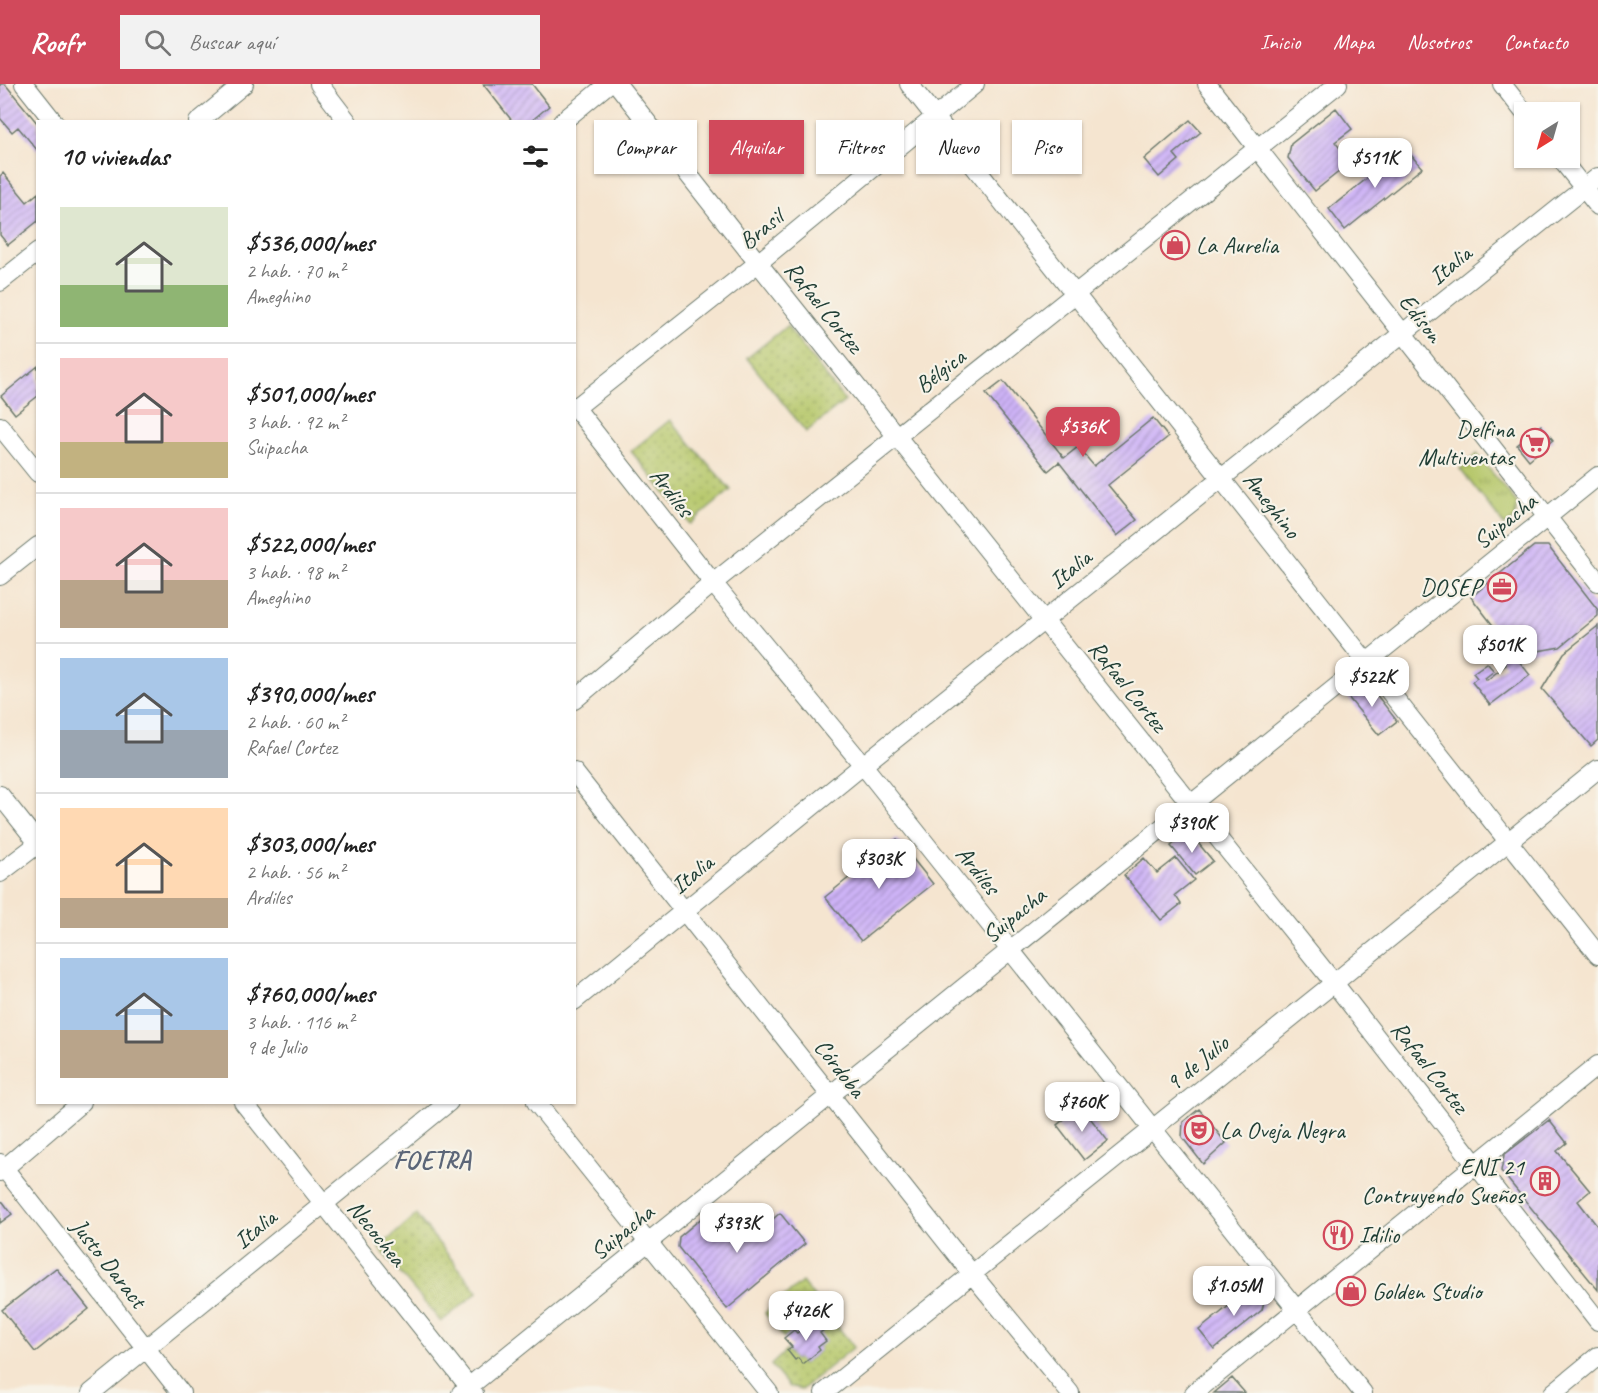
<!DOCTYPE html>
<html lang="es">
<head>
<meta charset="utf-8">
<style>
	body { margin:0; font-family:Caveat,sans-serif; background:#f2f2f2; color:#222; height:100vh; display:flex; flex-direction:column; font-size:22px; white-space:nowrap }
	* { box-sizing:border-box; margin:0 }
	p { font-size:20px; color:#767676 }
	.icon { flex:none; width:33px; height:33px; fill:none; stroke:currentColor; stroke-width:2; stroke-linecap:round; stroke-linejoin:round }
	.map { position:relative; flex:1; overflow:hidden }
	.drawer { position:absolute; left:36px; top:36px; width:540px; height:984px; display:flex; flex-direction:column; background:#fff; border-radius:0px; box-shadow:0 2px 4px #0004 }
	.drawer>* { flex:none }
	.guide { position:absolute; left:594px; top:36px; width:570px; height:54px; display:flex; gap:12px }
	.needle { width:39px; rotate:217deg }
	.controls { position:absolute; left:1514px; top:18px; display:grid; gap:12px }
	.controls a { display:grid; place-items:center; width:66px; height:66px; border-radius:0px; background:#fff; box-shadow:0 2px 4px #0004; font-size:30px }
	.price { position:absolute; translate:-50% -51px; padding:0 14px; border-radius:12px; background:#fff; color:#222; font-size:20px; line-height:39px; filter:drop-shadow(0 2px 3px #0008) }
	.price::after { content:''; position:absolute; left:50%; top:36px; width:18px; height:14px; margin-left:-9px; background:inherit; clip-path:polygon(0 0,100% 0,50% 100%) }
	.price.on { background:#d1495b; color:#fff }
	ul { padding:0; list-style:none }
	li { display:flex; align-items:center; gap:18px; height:150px; padding:0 24px }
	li+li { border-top:2px solid #e0e0e0 }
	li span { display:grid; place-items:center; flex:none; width:168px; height:120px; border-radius:0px; color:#555 }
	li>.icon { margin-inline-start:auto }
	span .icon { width:72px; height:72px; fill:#fffc; stroke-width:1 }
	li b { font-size:26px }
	h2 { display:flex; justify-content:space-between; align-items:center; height:72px; padding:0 24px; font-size:26px }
	.tag { padding:0 21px; border-radius:0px; background:#fff; box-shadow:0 2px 4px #0004; font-size:21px; line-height:54px }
	.tag.on { background:#d1495b; color:#fff }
	header { display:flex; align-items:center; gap:36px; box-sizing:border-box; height:84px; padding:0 30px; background:#d1495b; color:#fff }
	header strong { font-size:28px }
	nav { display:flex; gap:33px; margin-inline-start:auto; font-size:21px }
	.search { width:420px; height:54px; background:#f2f2f2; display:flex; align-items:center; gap:15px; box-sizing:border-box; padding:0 21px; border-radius:0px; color:#767676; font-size:22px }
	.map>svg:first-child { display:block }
	.grass { fill:url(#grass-dots); stroke:#6a824f; stroke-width:1.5 }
	.park { fill:url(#park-tufts); stroke:#6a824f; stroke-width:1.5 }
	.building { fill:url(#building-hatch) }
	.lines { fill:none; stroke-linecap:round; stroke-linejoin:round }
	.street-casing { stroke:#6a786b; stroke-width:20 }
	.street { stroke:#fff; stroke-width:18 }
	.labels { text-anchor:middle; stroke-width:4.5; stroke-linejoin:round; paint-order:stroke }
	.street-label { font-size:24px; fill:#1f3d34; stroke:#f7f3e8 }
	.poi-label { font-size:24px; fill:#1f3d34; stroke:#f7f3e8; text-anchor:start }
	.neighbourhood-label { font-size:26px; font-weight:bold; fill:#5c6678; stroke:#f7f3e8 }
</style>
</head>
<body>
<header>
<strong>Roofr</strong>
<div class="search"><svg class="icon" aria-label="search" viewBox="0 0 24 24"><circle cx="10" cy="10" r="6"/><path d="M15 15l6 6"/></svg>Buscar aquí</div>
<nav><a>Inicio</a><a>Mapa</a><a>Nosotros</a><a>Contacto</a></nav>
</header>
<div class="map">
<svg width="1598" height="1309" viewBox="0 0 1598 1309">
	<defs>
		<pattern id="grass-dots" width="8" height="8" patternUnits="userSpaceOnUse" patternTransform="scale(1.5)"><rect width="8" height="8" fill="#b6c76a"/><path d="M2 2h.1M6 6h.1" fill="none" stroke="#93a358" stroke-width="1.8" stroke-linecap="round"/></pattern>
		<pattern id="park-tufts" width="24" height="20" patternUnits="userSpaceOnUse" patternTransform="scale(1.5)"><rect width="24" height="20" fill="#b6c76a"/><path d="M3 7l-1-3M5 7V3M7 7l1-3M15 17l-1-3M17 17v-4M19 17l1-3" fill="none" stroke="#93a358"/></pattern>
		<pattern id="building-hatch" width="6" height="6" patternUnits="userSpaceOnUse" patternTransform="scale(1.5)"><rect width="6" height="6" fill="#ceb3f7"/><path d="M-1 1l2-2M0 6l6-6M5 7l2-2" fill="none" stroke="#a793c9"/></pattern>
	</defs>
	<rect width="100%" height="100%" fill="#f7f3e8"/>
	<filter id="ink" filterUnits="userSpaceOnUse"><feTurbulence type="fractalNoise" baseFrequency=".0167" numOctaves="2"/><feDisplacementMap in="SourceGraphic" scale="12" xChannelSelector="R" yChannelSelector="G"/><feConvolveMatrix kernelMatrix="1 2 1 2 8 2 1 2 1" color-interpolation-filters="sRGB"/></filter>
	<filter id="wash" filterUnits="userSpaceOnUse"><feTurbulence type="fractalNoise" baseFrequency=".008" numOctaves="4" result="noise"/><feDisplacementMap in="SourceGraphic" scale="24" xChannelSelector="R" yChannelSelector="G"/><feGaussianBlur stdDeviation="1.35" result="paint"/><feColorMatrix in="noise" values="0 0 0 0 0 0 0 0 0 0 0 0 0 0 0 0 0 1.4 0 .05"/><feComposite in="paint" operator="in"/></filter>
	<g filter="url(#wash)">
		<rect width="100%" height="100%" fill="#f5e5d0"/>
		<path class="grass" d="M787,242L845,317L806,348L747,274Z
			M670,336L731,406L690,440L631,367Z
			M416,1131L478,1208L441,1238L379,1164Z
			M802,1198L854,1263L801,1306L789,1303L771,1281L787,1266L795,1276L798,1274L803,1280L819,1267C816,1260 818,1250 823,1246L816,1237L807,1245L805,1242L797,1249L794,1246L784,1254L765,1229Z"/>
		<path class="park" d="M1477,370L1517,419L1515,434L1505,442L1460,385Z"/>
		<g id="blocks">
			<path class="building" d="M0,0H5L38,40V67L18,43L12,48L0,34Z
				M483,0H532L549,22L530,38H513Z
				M1336,24L1352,45L1335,58L1351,78L1315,107L1288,74L1291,60Z
				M1190,36L1201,48L1174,70L1179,76L1159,93L1144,75Z
				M1405,64L1422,84L1345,146L1329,125Z
				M3,89L27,118L38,109V137L8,161L0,151V92Z
				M38,282V312L15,330L1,312Z
				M1003,297L1064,374L1078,363L1094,382L1153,334L1168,353L1108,401L1137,436L1117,452L1059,378L1048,387L986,310Z
				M1541,341L1553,356L1529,376L1517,361Z
				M1534,462H1548L1598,526V532L1560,563L1516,571L1471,513Z
				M1598,542V656L1591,662L1542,605L1564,569Z
				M1504,558L1530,591L1490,621L1472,598L1477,594L1473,589L1487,579L1494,587L1485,594L1487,596L1506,581L1494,566Z
				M1361,601H1369L1397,637L1379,651L1347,612Z
				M1189,748L1213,777L1195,791L1171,762Z
				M897,755L933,800L861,857L825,813Z
				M1144,774L1157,789L1176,774L1194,796L1175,811L1181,820L1161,836L1124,791Z
				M1081,1022L1108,1057L1084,1076L1057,1041Z
				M1199,1025L1226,1059L1203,1080L1182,1053L1183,1038Z
				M1549,1036L1567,1059L1557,1067L1590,1107L1578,1117L1598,1143V1206L1501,1087L1504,1071Z
				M0,1117L3,1118L12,1130L0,1139Z
				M710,1127L725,1145L739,1134L753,1152L780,1129L805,1160L727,1225L678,1163L679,1153Z
				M56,1184L89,1225L35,1268L2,1226Z
				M1255,1201L1265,1214L1262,1226L1214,1265L1199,1246Z
				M816,1237L824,1246L820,1249L826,1257L818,1263L820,1266L803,1280L798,1274L795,1276L787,1266L792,1263L784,1254L794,1246L797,1249L805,1242L807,1245Z
				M1232,1294L1245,1309H1214Z"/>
		</g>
	</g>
	<g filter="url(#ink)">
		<use href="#blocks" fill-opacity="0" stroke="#6a786b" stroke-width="1.5"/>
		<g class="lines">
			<g class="street-casing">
				<path id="street" d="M24,0L54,38
					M319,0L348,38
					M617,0L758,179L1334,899L1598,1237
					M909,0L1598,871
					M1207,0L1598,498
					M1502,0L1524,28
					M198,38L244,0
					M562,38L608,0
					M1560,74L1598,122
					M0,198L38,168
					M574,322L713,499L863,681L1363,1309
					M574,325L758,179L975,0
					M0,342L38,389
					M0,492L38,462
					M574,616L713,499L1338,0
					M574,688L972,1190L1070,1309
					M0,711L38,759
					M0,789L38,760
					M574,917L863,681L1598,93
					M243,1018L474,1309
					M536,1018L769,1309
					M0,1079L181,1309
					M0,1088L82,1018
					M91,1309L449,1018
					M461,1309L1598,392
					M824,1309L1334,899L1598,685
					M1194,1309L1598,981
					M1553,1309L1598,1272"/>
			</g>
			<use href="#street" class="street"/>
		</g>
	</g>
	<defs>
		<g id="shop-ring" transform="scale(1.5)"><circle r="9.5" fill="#f7f3e8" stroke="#d1495b" stroke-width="1.5"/><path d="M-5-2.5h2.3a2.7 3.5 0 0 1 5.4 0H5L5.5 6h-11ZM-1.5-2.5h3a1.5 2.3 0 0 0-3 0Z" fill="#d1495b"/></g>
		<g id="supermarket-ring" transform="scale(1.5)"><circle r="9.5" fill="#f7f3e8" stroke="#d1495b" stroke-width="1.5"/><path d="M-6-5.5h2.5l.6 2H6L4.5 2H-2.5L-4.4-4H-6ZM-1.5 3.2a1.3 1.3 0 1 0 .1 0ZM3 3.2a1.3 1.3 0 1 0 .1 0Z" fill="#d1495b"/></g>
		<g id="office-ring" transform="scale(1.5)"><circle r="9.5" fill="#f7f3e8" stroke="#d1495b" stroke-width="1.5"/><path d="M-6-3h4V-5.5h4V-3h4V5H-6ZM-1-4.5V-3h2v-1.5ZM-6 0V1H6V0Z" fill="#d1495b"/></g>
		<g id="theatre-ring" transform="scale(1.5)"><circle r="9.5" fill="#f7f3e8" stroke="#d1495b" stroke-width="1.5"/><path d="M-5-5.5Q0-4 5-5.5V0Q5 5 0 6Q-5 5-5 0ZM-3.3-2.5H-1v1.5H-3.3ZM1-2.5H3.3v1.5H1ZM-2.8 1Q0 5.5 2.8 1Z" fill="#d1495b"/></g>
		<g id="building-ring" transform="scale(1.5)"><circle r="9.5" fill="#f7f3e8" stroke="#d1495b" stroke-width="1.5"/><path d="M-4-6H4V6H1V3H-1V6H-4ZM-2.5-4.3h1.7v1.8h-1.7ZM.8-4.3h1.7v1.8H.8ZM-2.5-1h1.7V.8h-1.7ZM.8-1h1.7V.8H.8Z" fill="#d1495b"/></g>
		<g id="restaurant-ring" transform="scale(1.5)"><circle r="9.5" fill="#f7f3e8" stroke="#d1495b" stroke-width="1.5"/><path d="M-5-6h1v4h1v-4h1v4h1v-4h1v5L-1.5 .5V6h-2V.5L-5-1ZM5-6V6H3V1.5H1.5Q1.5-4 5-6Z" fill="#d1495b"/></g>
	</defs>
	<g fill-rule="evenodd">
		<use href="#shop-ring" x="1175" y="161"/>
		<use href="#supermarket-ring" x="1535" y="359"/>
		<use href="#office-ring" x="1502" y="503"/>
		<use href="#theatre-ring" x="1199" y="1046"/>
		<use href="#building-ring" x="1545" y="1097"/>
		<use href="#restaurant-ring" x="1338" y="1151"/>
		<use href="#shop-ring" x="1351" y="1207"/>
	</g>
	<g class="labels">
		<g class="street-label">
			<text transform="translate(761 145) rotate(-39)" y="8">Brasil</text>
			<text transform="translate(1450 181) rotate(-39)" y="8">Italia</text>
			<text transform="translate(824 223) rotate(51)" y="8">Rafael Cortez</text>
			<text transform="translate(1421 234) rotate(52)" y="8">Edison</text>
			<text transform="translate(940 287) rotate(-38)" y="8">Bélgica</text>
			<text transform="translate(672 408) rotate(52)" y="8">Ardiles</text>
			<text transform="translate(1272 421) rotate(52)" y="8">Ameghino</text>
			<text transform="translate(1505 437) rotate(-39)" y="8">Suipacha</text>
			<text transform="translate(1070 485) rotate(-39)" y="8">Italia</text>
			<text transform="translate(1128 602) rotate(51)" y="8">Rafael Cortez</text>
			<text transform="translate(978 786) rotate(51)" y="8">Ardiles</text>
			<text transform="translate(692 790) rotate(-39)" y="8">Italia</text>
			<text transform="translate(1014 831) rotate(-39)" y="8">Suipacha</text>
			<text transform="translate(1197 979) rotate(-39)" y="8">9 de Julio</text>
			<text transform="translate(1430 983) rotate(52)" y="8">Rafael Cortez</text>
			<text transform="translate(840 984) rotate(52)" y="8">Córdoba</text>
			<text transform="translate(255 1145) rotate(-39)" y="8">Italia</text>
			<text transform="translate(622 1148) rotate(-39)" y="8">Suipacha</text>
			<text transform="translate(377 1149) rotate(51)" y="8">Necochea</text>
			<text transform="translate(109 1179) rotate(52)" y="8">Justo Daract</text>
		</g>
		<g class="poi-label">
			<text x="1196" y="169">La Aurelia</text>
			<text x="1514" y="353" text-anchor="end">Delfina<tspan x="1514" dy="28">Multiventas</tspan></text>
			<text x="1481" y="511" text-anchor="end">DOSEP</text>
			<text x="1220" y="1054">La Oveja Negra</text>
			<text x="1524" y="1091" text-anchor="end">ENI 21<tspan x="1524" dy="28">Contruyendo Sueños</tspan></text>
			<text x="1359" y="1159">Idilio</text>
			<text x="1372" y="1215">Golden Studio</text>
		</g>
		<g class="neighbourhood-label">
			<text x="432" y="1084">FOETRA</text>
		</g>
	</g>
</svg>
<div class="controls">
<a><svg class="needle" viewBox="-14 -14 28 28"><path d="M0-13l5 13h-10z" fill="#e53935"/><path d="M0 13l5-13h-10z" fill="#767676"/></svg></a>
</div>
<b class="price" style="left:1375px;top:105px">$511K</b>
<b class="price on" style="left:1083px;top:374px">$536K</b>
<b class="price" style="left:1500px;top:592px">$501K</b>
<b class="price" style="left:1372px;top:624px">$522K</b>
<b class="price" style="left:1192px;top:770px">$390K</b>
<b class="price" style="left:879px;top:806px">$303K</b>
<b class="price" style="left:1082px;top:1049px">$760K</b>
<b class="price" style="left:737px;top:1170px">$393K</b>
<b class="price" style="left:1234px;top:1233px">$1.05M</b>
<b class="price" style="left:806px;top:1258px">$426K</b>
<div class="guide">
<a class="tag">Comprar</a>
<a class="tag on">Alquilar</a>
<a class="tag">Filtros</a>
<a class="tag">Nuevo</a>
<a class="tag">Piso</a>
</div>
<section class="drawer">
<h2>10 viviendas<svg class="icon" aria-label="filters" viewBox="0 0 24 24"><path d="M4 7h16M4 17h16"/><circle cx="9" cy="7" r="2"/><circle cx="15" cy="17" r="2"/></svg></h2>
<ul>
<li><span style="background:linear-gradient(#dfe7d0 65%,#8fb573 0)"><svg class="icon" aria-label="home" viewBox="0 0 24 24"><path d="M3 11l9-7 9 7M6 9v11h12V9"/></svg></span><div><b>$536,000/mes</b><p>2 hab. · 70 m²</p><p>Ameghino</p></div></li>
<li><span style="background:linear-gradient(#f6c9c9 70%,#c2b280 0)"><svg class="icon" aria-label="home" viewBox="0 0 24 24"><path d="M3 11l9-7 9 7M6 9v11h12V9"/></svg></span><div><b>$501,000/mes</b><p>3 hab. · 92 m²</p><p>Suipacha</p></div></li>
<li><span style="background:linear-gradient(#f6c9c9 60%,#b9a48a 0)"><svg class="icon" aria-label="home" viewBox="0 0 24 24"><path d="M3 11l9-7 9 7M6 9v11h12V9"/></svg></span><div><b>$522,000/mes</b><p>3 hab. · 98 m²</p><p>Ameghino</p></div></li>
<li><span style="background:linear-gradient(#a9c7e8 60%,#9aa5b1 0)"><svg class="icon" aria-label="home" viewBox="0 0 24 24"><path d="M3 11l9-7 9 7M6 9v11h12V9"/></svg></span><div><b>$390,000/mes</b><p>2 hab. · 60 m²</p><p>Rafael Cortez</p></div></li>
<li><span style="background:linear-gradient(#ffd9b3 75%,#b9a48a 0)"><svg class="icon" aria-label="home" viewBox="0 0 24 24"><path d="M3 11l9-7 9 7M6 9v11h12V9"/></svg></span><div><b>$303,000/mes</b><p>2 hab. · 56 m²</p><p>Ardiles</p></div></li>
<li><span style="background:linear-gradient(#a9c7e8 60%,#b9a48a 0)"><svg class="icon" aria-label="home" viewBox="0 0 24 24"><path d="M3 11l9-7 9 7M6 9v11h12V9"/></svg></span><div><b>$760,000/mes</b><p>3 hab. · 116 m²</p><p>9 de Julio</p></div></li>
</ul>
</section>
</div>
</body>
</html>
